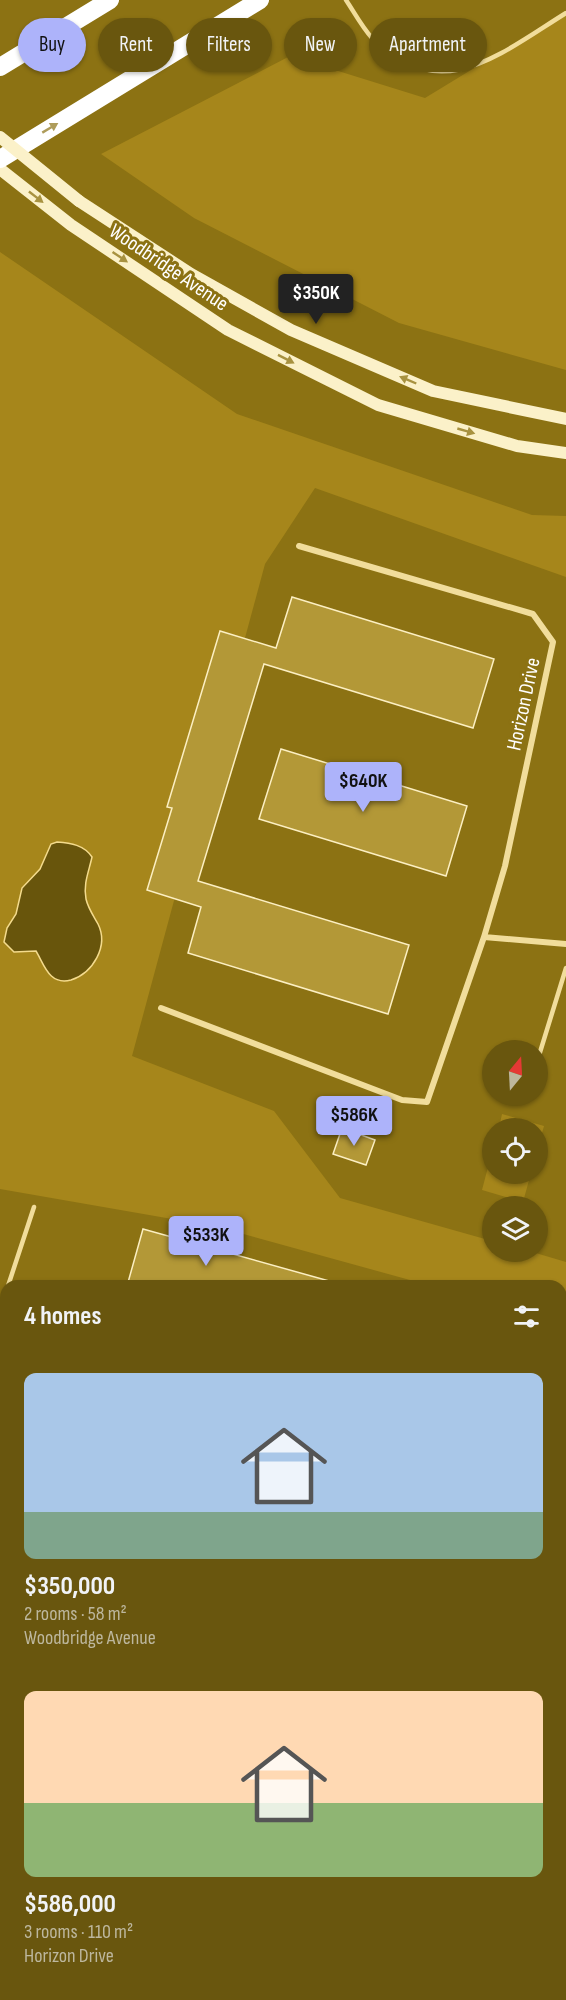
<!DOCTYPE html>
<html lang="en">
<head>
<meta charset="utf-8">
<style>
	body { margin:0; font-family:"Sofia Sans Condensed",sans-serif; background:#715f1c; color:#f1f3f6; height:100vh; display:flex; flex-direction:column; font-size:22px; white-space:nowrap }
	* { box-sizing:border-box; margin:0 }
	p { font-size:20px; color:#bdb79e }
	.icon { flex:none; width:33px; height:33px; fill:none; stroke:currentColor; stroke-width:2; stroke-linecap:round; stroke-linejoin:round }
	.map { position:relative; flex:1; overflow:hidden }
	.details { position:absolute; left:0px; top:1280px; width:567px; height:722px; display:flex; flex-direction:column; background:#69560e; border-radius:18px 18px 0 0; box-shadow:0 2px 4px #0004 }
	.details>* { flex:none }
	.banner { position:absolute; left:18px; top:18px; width:531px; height:54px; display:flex; gap:12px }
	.needle { width:39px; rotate:18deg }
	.tools { position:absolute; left:482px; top:1040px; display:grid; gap:12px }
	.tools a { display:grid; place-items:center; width:66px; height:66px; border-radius:50%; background:#69560e; box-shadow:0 2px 4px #0004; font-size:30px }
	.price { position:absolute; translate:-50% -51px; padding:0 14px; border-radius:6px; background:#adb3fa; color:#111; font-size:20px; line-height:39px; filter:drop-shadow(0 2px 3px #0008) }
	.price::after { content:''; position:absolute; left:50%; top:36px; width:18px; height:14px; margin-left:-9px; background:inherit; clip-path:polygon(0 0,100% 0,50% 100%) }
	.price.selected { background:#222; color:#fff }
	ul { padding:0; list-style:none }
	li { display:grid; align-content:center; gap:12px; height:318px; padding:0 24px }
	li span { display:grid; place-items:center; height:186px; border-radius:12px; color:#555 }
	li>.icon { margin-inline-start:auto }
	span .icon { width:108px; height:108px; fill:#fffc; stroke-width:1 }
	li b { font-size:26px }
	h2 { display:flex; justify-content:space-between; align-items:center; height:72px; padding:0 24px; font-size:26px }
	.chip { padding:0 21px; border-radius:27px; background:#69560e; box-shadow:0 2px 4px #0004; font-size:21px; line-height:54px }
	.chip.selected { background:#adb3fa; color:#111 }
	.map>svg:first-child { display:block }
	.green { fill:#a6861b }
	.water { fill:#68550c; stroke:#f4db8d; stroke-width:1.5 }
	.building { fill:#b39837; stroke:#fcefc2; stroke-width:1.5 }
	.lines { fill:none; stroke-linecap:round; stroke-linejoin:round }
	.service { stroke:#f1dd9b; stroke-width:4.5 }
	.minor { stroke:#f1dd9b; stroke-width:6 }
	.secondary { stroke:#fbf1c9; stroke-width:12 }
	.motorway { stroke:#fff; stroke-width:18 }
	.secondary-bridge { stroke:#fbf1c9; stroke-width:12 }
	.oneway { fill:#ae9c5a }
	.oneway2 { fill:#a89240 }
	.labels { text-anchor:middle; stroke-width:6; stroke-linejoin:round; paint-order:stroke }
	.street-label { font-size:21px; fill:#fff; stroke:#8c7213 }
</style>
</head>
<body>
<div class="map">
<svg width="566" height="2000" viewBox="0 0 566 2000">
	<rect width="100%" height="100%" fill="#8c7213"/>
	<path class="green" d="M566,12V370L399,323L194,218L101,154L290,56L425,98Z
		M0,252L237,414L532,515L566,516V577L315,488L265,564L132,1056L274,1111L340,1198L492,1241V1251H529L566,1262V1434L561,1433V1286L428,1285L218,1227L0,1189Z
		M502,1114L544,1126L537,1151V1128H499Z
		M492,1152V1173H531L523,1202L482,1190Z
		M566,1443V1521L561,1520V1464Z"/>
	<path class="water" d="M57,842C71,843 84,845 92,857C89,871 83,884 86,899C88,908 93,915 98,924C109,946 93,973 71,980C49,986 44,964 36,951L14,952L4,942L7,928L16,914L22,888L40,869L51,844Z"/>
	<path class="building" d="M292,597L494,659L473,728L264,664L198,881L409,945L388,1014L188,953L201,907L147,890L172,808L167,807L220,631L276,648Z
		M281,749L467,806L446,876L259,819Z
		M342,1128L375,1140L366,1165L333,1154Z
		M143,1229L347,1286H127Z
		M561,1647L566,1654V1756L561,1750Z"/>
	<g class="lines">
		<path class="service" d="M346,0C354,12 362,27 372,38C440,107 500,54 566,13
			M537,1062L566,968
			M8,1286L34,1207
			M0,1312L6,1293
			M0,1327L6,1329
			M561,1857L566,1864
			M6,1953V1952
			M205,1999V1995"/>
		<path class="minor" d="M484,937L566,944
			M161,1008L402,1100L427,1102L484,937L505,866L553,642L533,614L299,546
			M561,1519L566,1520
			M0,1528L6,1529"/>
		<path class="secondary" d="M0,169L71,225L228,330L378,405L517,446L566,453
			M79,201L191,274L291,330L433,391L566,419"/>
		<path class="motorway" d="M0,67L110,0
			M0,159L260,0"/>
		<path class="secondary-bridge" d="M0,137L79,201"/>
	</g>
	<defs><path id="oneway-solid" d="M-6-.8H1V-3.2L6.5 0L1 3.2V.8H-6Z" transform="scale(1.5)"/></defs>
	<use class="oneway" href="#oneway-solid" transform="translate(50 128) rotate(-31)"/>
	<g class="oneway2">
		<use href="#oneway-solid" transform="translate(36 197) rotate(38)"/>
		<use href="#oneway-solid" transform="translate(120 257) rotate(34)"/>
		<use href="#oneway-solid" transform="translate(286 359) rotate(27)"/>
		<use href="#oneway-solid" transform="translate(408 380) rotate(-157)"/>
		<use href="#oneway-solid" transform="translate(466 431) rotate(16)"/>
	</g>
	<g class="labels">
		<g class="street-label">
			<text transform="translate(169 267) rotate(34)" y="7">Woodbridge Avenue</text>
			<text transform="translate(523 704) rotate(-78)" y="7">Horizon Drive</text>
		</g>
	</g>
</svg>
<div class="tools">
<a><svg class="needle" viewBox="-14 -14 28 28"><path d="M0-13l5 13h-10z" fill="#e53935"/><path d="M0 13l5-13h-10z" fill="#bdb79e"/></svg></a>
<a><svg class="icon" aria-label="locate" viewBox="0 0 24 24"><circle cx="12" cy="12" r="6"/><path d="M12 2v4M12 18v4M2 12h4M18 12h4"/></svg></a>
<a><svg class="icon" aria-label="layers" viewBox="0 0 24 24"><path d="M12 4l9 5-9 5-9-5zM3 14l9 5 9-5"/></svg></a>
</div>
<b class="price selected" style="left:316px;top:325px">$350K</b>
<b class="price" style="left:363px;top:813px">$640K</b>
<b class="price" style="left:354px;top:1147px">$586K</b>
<b class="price" style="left:206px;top:1267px">$533K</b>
<div class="banner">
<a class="chip selected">Buy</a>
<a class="chip">Rent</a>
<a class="chip">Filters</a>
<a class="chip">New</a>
<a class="chip">Apartment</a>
</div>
<section class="details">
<h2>4 homes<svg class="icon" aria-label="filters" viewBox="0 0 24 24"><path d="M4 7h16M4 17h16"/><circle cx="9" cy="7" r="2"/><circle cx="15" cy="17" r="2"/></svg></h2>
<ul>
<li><span style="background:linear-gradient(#a9c7e8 75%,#7fa58c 0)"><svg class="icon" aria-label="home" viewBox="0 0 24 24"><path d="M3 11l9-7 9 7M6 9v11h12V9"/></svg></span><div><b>$350,000</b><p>2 rooms · 58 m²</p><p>Woodbridge Avenue</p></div></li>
<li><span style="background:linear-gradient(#ffd9b3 60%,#8fb573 0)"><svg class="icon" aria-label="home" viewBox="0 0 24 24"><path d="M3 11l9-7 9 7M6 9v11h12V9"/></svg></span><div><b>$586,000</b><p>3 rooms · 110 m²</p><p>Horizon Drive</p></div></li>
</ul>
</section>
</div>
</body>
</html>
